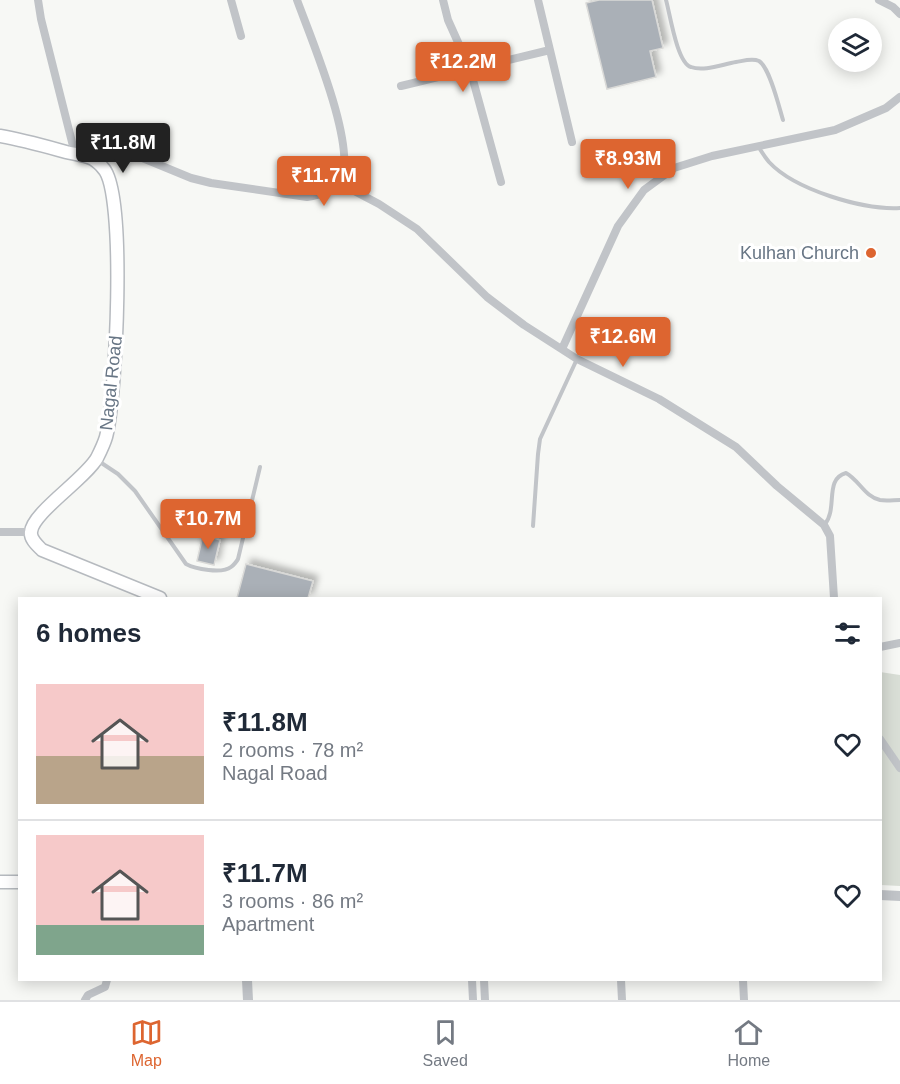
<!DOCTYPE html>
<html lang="en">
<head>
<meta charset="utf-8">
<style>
	body { margin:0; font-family:Arial,sans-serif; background:#f6f6f7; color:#1f2937; height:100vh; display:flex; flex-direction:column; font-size:22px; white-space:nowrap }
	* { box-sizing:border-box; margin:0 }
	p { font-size:20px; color:#747a83 }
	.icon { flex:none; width:33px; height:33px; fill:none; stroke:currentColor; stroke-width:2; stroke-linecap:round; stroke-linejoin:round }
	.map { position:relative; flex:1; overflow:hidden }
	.drawer { position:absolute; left:18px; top:597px; width:864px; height:384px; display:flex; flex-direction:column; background:#fff; border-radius:0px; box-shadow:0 3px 15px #0003 }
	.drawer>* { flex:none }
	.buttons { position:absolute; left:828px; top:18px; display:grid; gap:12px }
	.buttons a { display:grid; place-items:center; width:54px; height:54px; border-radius:50%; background:#fff; box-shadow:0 3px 15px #0003; font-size:30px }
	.price { position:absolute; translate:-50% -51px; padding:0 14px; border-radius:6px; background:#dd6530; color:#fff; font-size:20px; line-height:39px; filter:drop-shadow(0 2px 3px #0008) }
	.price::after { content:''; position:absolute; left:50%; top:36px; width:18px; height:14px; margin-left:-9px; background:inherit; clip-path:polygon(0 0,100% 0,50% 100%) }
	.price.current { background:#222; color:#fff }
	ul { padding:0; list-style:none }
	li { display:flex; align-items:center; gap:18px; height:150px; padding:0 18px }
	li+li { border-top:2px solid #e0e1e3 }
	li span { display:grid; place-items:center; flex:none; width:168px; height:120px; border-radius:0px; color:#555 }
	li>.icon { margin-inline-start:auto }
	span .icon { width:72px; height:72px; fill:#fffc; stroke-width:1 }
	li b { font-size:26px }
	h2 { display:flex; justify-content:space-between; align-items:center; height:72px; padding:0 18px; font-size:26px }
	.menu { display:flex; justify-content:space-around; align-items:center; height:84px; border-top:2px solid #e0e1e3; background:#fff; font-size:16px; color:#747a83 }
	.menu a { display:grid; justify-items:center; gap:3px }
	.menu .current { color:#dd6530 }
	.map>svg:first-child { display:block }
	.green { fill:#d9ded6 }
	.building { fill:#aab0b7; stroke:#d9d9d7; stroke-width:1.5; filter:url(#shadow) }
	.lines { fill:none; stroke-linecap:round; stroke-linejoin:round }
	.secondary-casing { stroke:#b6babf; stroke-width:15 }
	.service { stroke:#c1c4c8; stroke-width:4 }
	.minor { stroke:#c1c4c8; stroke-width:8 }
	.tertiary { stroke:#c1c4c8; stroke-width:10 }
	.secondary { stroke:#fff; stroke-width:12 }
	.poi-dot { fill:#dd6530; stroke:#fff; stroke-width:2 }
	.labels { text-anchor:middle; stroke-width:6; stroke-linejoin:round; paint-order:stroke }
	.poi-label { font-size:18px; fill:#687685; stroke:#fff; text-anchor:end }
	.street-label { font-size:18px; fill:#687685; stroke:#fff }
</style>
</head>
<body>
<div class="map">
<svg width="900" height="1000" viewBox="0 0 900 1000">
	<defs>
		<filter id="shadow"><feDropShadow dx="5" dy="-5" stdDeviation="3" flood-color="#0004"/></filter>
	</defs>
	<rect width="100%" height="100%" fill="#f7f8f5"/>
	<path class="green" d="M880,672L900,675V886L881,885Z"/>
	<path class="building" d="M599,0H652L663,48L650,51L656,77L607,89L586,3Z
		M203,535L220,540L214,565L197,561Z
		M246,564L313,581L308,598H237Z"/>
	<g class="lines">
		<g class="secondary-casing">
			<path id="secondary" d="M0,136C23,140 44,146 66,152C74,154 85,155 93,159C96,161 101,165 103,168C127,191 116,400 106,437C104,444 100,452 97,458C85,479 32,513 31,532C30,539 37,545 42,550L160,598
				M0,882H20"/>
		</g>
		<path class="service" d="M666,0C670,14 677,63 691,67C704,72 723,64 736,62C743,61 752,58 759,61C770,68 779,107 783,120
			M758,146C761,151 765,157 769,162C795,190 863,210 900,208
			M97,460L118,474L135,491L186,564C195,569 222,574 231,567C233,566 237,561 238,559L260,467
			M825,524C838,508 824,479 846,473C859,480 865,497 880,500C886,501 894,500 900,500
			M533,526L538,454L540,439L577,359"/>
		<path class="minor" d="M38,0L41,19L75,154
			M231,0L241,36
			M443,0L448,20L470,69L501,182
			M538,0L572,142
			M879,0L893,7L900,14
			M401,86L550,50
			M93,159L112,150H123L191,178L211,183L307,197C319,195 333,192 340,182C359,150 310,36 297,0
			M339,183L379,204L417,229L487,297L524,325L577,359L659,399L736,447L777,486L824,525L830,536L834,598
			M562,349L618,226L644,190L674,168L712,156L835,130L886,108L900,97
			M0,532H31
			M880,647L900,643
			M880,739L900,768
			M472,980L473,1000
			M484,980L485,1000
			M621,980L622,1000
			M743,980L744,1000
			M85,1000L88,995L105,987L107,980"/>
		<path class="tertiary" d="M880,895L900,896
			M247,980L248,1000"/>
		<use href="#secondary" class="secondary"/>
	</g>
	<circle class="poi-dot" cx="871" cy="253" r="6"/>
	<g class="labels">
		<g class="poi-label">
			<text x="859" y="259">Kulhan Church</text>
		</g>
		<g class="street-label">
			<text transform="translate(111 383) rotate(-84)" y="6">Nagal Road</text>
		</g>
	</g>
</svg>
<div class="buttons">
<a><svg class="icon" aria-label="layers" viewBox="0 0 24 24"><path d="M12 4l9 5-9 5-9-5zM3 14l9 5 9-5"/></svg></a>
</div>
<b class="price" style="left:463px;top:93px">₹12.2M</b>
<b class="price current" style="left:123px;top:174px">₹11.8M</b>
<b class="price" style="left:628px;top:190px">₹8.93M</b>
<b class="price" style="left:324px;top:207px">₹11.7M</b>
<b class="price" style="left:623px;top:368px">₹12.6M</b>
<b class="price" style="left:208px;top:550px">₹10.7M</b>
<section class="drawer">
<h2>6 homes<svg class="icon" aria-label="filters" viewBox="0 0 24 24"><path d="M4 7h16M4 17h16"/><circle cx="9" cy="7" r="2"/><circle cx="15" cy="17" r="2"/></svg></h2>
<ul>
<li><span style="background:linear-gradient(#f6c9c9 60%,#b9a48a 0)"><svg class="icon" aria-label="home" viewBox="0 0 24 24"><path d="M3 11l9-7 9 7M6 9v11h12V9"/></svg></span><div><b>₹11.8M</b><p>2 rooms · 78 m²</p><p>Nagal Road</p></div><svg class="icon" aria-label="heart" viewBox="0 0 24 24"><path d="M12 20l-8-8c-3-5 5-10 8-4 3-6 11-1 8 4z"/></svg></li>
<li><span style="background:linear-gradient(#f6c9c9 75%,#7fa58c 0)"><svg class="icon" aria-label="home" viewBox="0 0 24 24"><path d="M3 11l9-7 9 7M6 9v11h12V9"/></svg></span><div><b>₹11.7M</b><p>3 rooms · 86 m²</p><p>Apartment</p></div><svg class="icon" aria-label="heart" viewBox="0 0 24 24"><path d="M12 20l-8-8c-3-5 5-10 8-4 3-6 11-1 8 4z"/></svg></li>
</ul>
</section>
</div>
<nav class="menu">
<a class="current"><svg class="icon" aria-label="map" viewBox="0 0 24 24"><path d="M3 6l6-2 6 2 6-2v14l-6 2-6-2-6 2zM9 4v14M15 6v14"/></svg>Map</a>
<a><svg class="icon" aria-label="saved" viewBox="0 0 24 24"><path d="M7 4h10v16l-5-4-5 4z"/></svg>Saved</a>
<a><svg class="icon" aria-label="home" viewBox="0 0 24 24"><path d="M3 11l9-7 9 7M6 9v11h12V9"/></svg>Home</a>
</nav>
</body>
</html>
